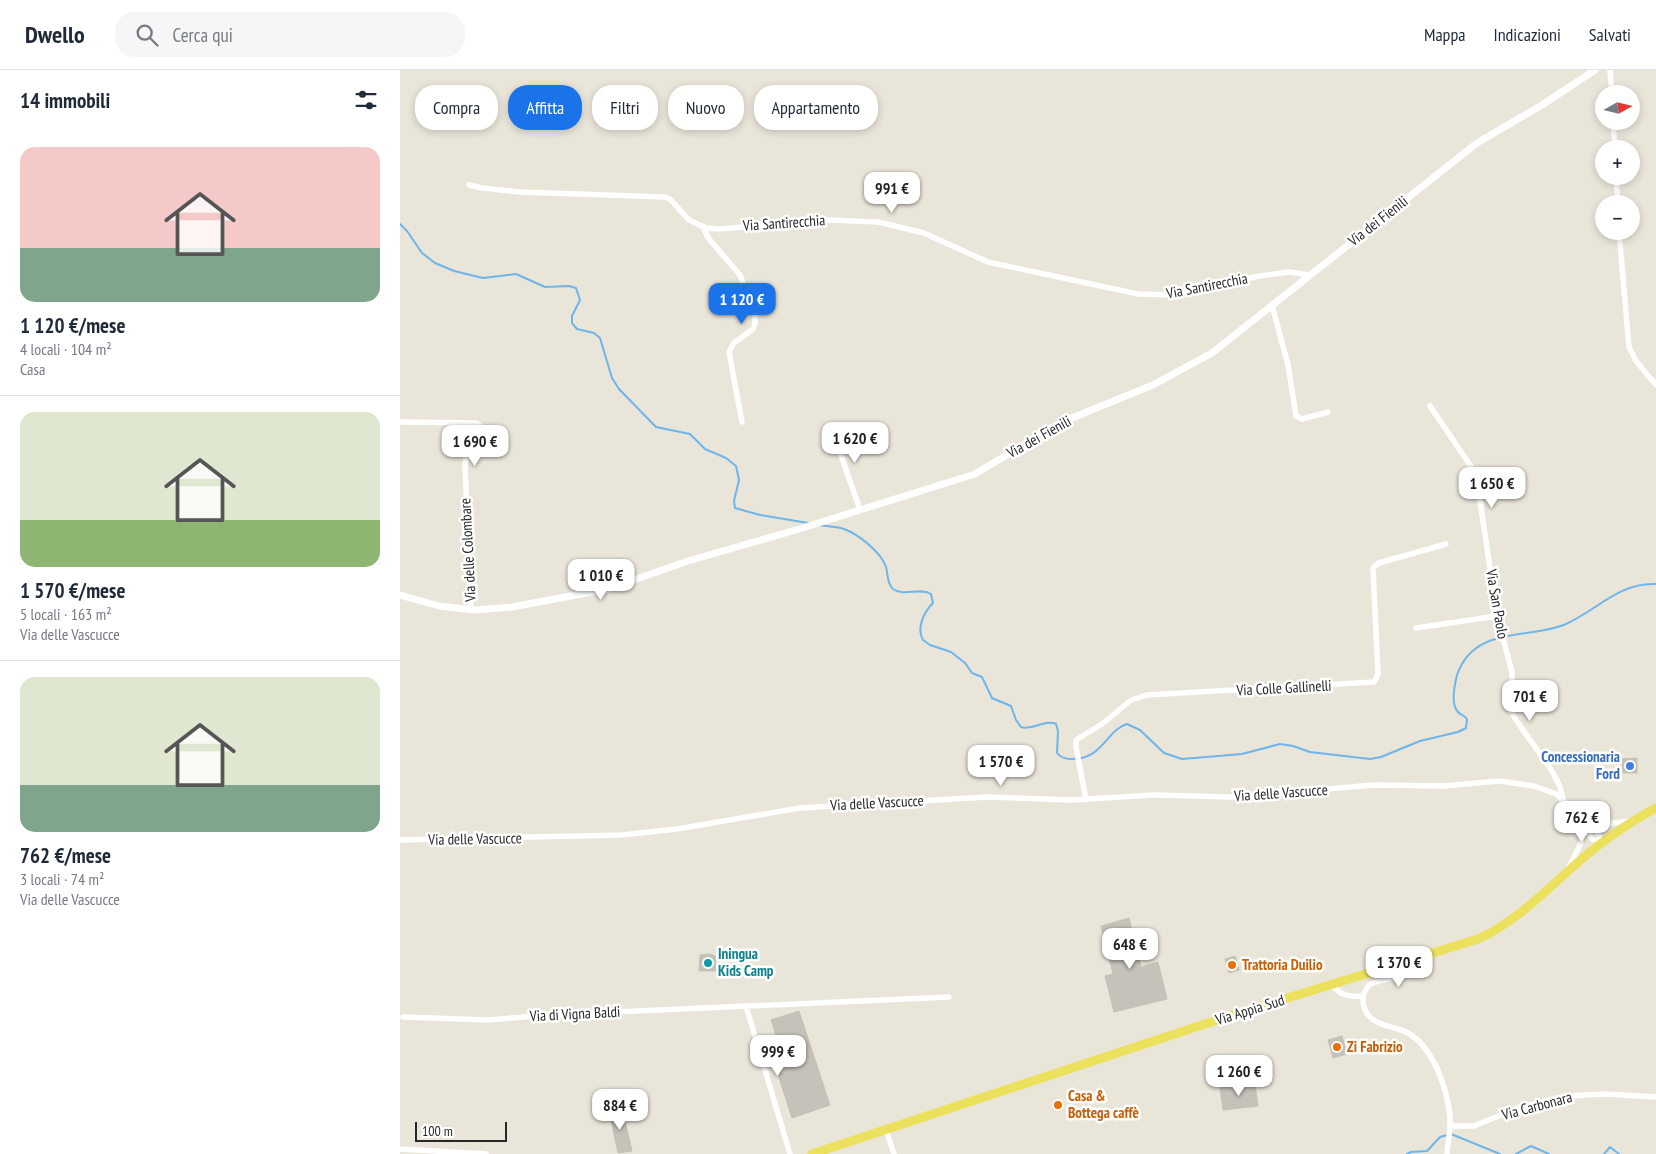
<!DOCTYPE html>
<html lang="it">
<head>
<meta charset="utf-8">
<style>
	body { margin:0; font-family:"PT Sans Narrow",sans-serif; background:#f6f6f7; color:#1f2937; height:100vh; display:flex; flex-direction:column; font-size:19px; white-space:nowrap }
	* { box-sizing:border-box; margin:0 }
	p { font-size:16px; color:#747a83 }
	.icon { flex:none; width:28px; height:28px; fill:none; stroke:currentColor; stroke-width:2; stroke-linecap:round; stroke-linejoin:round }
	.map { position:relative; flex:1; overflow:hidden }
	.drawer { display:flex; flex-direction:column; background:#fff; width:400px }
	.drawer>* { flex:none }
	.top-card { position:absolute; left:15px; top:15px; width:475px; height:45px; display:flex; gap:10px }
	.needle { width:32px; rotate:82deg }
	.fabs { position:absolute; left:1195px; top:15px; display:grid; gap:10px }
	.fabs a { display:grid; place-items:center; width:45px; height:45px; border-radius:50%; background:#fff; box-shadow:0 2px 8px #0003; font-size:25px }
	.scale { position:absolute; left:15px; bottom:12px; width:92px; box-sizing:border-box; padding-left:5px; border:2px solid #272727; border-top:0; font-size:14px; line-height:18px; white-space:nowrap; color:#272727; -webkit-text-stroke:4px #fff; paint-order:stroke }
	.price { position:absolute; translate:-50% -42px; padding:0 11px; border-radius:10px; background:#fff; color:#222; font-size:16px; line-height:32px; filter:drop-shadow(0 1px 2px #0008) }
	.price::after { content:''; position:absolute; left:50%; top:30px; width:15px; height:11px; margin-left:-8px; background:inherit; clip-path:polygon(0 0,100% 0,50% 100%) }
	.price.selected { background:#1a73e8; color:#fff }
	ul { padding:0; list-style:none }
	li { display:grid; align-content:center; gap:10px; height:265px; padding:0 20px }
	li+li { border-top:1px solid #e0e1e3 }
	li span { display:grid; place-items:center; height:155px; border-radius:15px; color:#555 }
	li>.icon { margin-inline-start:auto }
	span .icon { width:90px; height:90px; fill:#fffc; stroke-width:1 }
	li b { font-size:21px }
	h2 { display:flex; justify-content:space-between; align-items:center; height:60px; padding:0 20px; font-size:21px }
	.tag { padding:0 18px; border-radius:20px; background:#fff; box-shadow:0 2px 8px #0003; font-size:18px; line-height:45px }
	.tag.selected { background:#1a73e8; color:#fff }
	header { display:flex; align-items:center; gap:30px; box-sizing:border-box; height:70px; padding:0 25px; background:#fff; border-bottom:1px solid #e0e1e3 }
	header strong { font-size:24px }
	nav { display:flex; gap:28px; margin-inline-start:auto; font-size:18px }
	.search { width:350px; height:45px; background:#f6f6f7; display:flex; align-items:center; gap:12px; box-sizing:border-box; padding:0 18px; border-radius:20px; color:#747a83; font-size:19px }
	main { display:flex; flex:1; min-height:0 }
	.map>svg:first-child { display:block }
	.lines { fill:none; stroke-linecap:round; stroke-linejoin:round }
	.stream { stroke:#6db5eb; stroke-width:2 }
	.building { fill:#c5c2b9; stroke:#c5c1b3 }
	.minor { stroke:#fff; stroke-width:5.5 }
	.tertiary { stroke:#fff; stroke-width:7 }
	.primary { stroke:#ece15c; stroke-width:9 }
	.shop-dot { fill:#3f7fe0; stroke:#fff; stroke-width:2 }
	.culture-dot { fill:#0f9aa8; stroke:#fff; stroke-width:2 }
	.food-dot { fill:#e8710a; stroke:#fff; stroke-width:2 }
	.labels { text-anchor:middle; stroke-width:5; stroke-linejoin:round; paint-order:stroke }
	.street-label { font-size:15px; fill:#272727; stroke:#fff }
	.shop-label { font-size:15px; font-weight:bold; fill:#366cbe; stroke:#fff; text-anchor:end }
	.culture-label { font-size:15px; font-weight:bold; fill:#0d838f; stroke:#fff; text-anchor:start }
	.food-label { font-size:15px; font-weight:bold; fill:#c56008; stroke:#fff; text-anchor:start }
</style>
</head>
<body>
<header>
<strong>Dwello</strong>
<div class="search"><svg class="icon" aria-label="search" viewBox="0 0 24 24"><circle cx="10" cy="10" r="6"/><path d="M15 15l6 6"/></svg>Cerca qui</div>
<nav><a>Mappa</a><a>Indicazioni</a><a>Salvati</a></nav>
</header>
<main>
<section class="drawer">
<h2>14 immobili<svg class="icon" aria-label="filters" viewBox="0 0 24 24"><path d="M4 7h16M4 17h16"/><circle cx="9" cy="7" r="2"/><circle cx="15" cy="17" r="2"/></svg></h2>
<ul>
<li><span style="background:linear-gradient(#f6c9c9 65%,#7fa58c 0)"><svg class="icon" aria-label="home" viewBox="0 0 24 24"><path d="M3 11l9-7 9 7M6 9v11h12V9"/></svg></span><div><b>1 120 €/mese</b><p>4 locali · 104 m²</p><p>Casa</p></div></li>
<li><span style="background:linear-gradient(#dfe7d0 70%,#8fb573 0)"><svg class="icon" aria-label="home" viewBox="0 0 24 24"><path d="M3 11l9-7 9 7M6 9v11h12V9"/></svg></span><div><b>1 570 €/mese</b><p>5 locali · 163 m²</p><p>Via delle Vascucce</p></div></li>
<li><span style="background:linear-gradient(#dfe7d0 70%,#7fa58c 0)"><svg class="icon" aria-label="home" viewBox="0 0 24 24"><path d="M3 11l9-7 9 7M6 9v11h12V9"/></svg></span><div><b>762 €/mese</b><p>3 locali · 74 m²</p><p>Via delle Vascucce</p></div></li>
</ul>
</section>
<div class="map">
<svg width="1256" height="1084" viewBox="0 0 1256 1084">
	<rect width="100%" height="100%" fill="#eae5d9"/>
	<g class="lines">
		<path class="stream" d="M0,154L7,161L22,183L35,193L54,201L83,208L116,204L145,217L169,216L176,218L180,230L172,246V253L177,259L194,263L200,268L212,308L219,319L256,357L290,364L305,379L326,388L336,396L339,410L334,431L335,438L360,445L408,453
			M420,455C428,457 436,456 444,459C458,464 481,482 486,497C488,504 487,514 493,519C504,527 520,517 531,524L533,533C524,542 516,558 523,570L530,575L551,582L565,593L572,603L582,607L592,628L611,636L616,650L621,657C633,661 644,649 656,654L658,661L657,683C661,688 665,689 671,689C703,690 706,660 727,654L740,660L764,683L782,689L842,684L880,674L893,676L910,682L970,689L981,687L1020,671L1058,662L1066,658L1067,649C1064,645 1061,645 1058,642C1050,634 1055,614 1057,605C1074,555 1129,570 1166,554C1197,540 1220,512 1256,514
			M1007,1084L1011,1082L1027,1081L1040,1067L1051,1064L1100,1084
			M1116,1084L1131,1076L1149,1084
			M1204,1084L1210,1077L1219,1084"/>
	</g>
	<path class="building" d="M1237,688V703H1223L1222,689Z
		M729,848L741,897L758,892L767,929L714,942L705,906L713,904L701,856Z
		M310,884L315,886L316,901H299L300,885Z
		M835,886L839,900L829,903L825,889Z
		M399,941L430,1035L392,1048L372,986L382,983L371,950Z
		M942,966L947,984L933,988L928,970Z
		M855,1014L858,1036L823,1040L820,1018Z
		M222,1038L232,1081L218,1083L209,1041Z"/>
	<g class="lines">
		<path class="minor" d="M1210,0L1212,24
			M1213,51L1215,79
			M1216,106L1218,134
			M69,115L82,118L120,122L265,127L271,130L289,150L306,158L319,159L430,150L478,152L524,163L588,192L738,224L776,225L859,206L890,202L909,205
			M303,157L309,169L340,205L355,244V253L353,259L334,273L329,282L342,352
			M1219,161L1229,277L1236,291L1256,315
			M872,235L888,295L896,346L902,349L928,342
			M1030,336L1072,398L1077,410L1097,546L1112,602V613L1108,629L1110,639L1116,650L1152,701L1160,717L1163,729
			M0,352L76,353L80,355L81,358L67,381L65,395L71,540
			M431,356L460,440
			M1016,558L1097,546
			M686,730L676,677V670L702,654L731,630L747,625L974,612L978,604L973,498L979,493L1046,474
			M1187,751L1205,754L1230,751
			M0,770L222,765L277,759L400,738L588,727L671,730L753,725L833,727L974,715L1044,716L1099,711L1134,716L1156,724L1196,760L1202,773L1192,769L1183,750
			M1169,797L1181,773L1183,754
			M1005,893C1002,914 983,906 969,915C961,924 961,937 969,946C979,957 996,956 1008,963C1033,977 1047,1018 1050,1046C1051,1058 1048,1071 1047,1084
			M932,914C939,926 950,927 963,926
			M346,936L390,1084
			M3,947L88,950L148,945L549,927
			M1050,1056H1074L1118,1038L1166,1026L1205,1024L1256,1027
			M486,1060L494,1084
			M0,1079L86,1084"/>
		<path class="tertiary" d="M0,525L39,536L75,540L112,537L208,519L288,491L396,460L575,404L662,352L753,315L812,283L1077,73L1142,35L1195,0"/>
		<path class="primary" d="M412,1084L823,948L1078,869C1113,853 1138,828 1166,803C1193,778 1224,755 1256,738"/>
	</g>
	<circle class="shop-dot" cx="1230" cy="696" r="5"/>
	<circle class="culture-dot" cx="308" cy="893" r="5"/>
	<g class="food-dot">
		<circle cx="832" cy="895" r="5"/>
		<circle cx="937" cy="977" r="5"/>
		<circle cx="658" cy="1035" r="5"/>
	</g>
	<g class="labels">
		<g class="street-label">
			<text transform="translate(978 151) rotate(-38)" y="5">Via dei Fienili</text>
			<text transform="translate(384 153) rotate(-4)" y="5">Via Santirecchia</text>
			<text transform="translate(807 216) rotate(-11)" y="5">Via Santirecchia</text>
			<text transform="translate(639 367) rotate(-29)" y="5">Via dei Fienili</text>
			<text transform="translate(68 480) rotate(-93)" y="5">Via delle Colombare</text>
			<text transform="translate(1097 534) rotate(80)" y="5">Via San Paolo</text>
			<text transform="translate(884 618) rotate(-3)" y="5">Via Colle Gallinelli</text>
			<text transform="translate(881 723) rotate(-4)" y="5">Via delle Vascucce</text>
			<text transform="translate(477 733) rotate(-3)" y="5">Via delle Vascucce</text>
			<text transform="translate(75 769) rotate(-1)" y="5">Via delle Vascucce</text>
			<text transform="translate(850 940) rotate(-17)" y="5">Via Appia Sud</text>
			<text transform="translate(175 944) rotate(-3)" y="5">Via di Vigna Baldi</text>
			<text transform="translate(1137 1036) rotate(-15)" y="5">Via Carbonara</text>
		</g>
		<g class="shop-label">
			<text x="1220" y="692">Concessionaria<tspan x="1220" dy="17">Ford</tspan></text>
		</g>
		<g class="culture-label">
			<text x="318" y="889">Iningua<tspan x="318" dy="17">Kids Camp</tspan></text>
		</g>
		<g class="food-label">
			<text x="842" y="900">Trattoria Duilio</text>
			<text x="947" y="982">Zi Fabrizio</text>
			<text x="668" y="1031">Casa &amp;<tspan x="668" dy="17">Bottega caffè</tspan></text>
		</g>
	</g>
</svg>
<div class="fabs">
<a><svg class="needle" viewBox="-14 -14 28 28"><path d="M0-13l5 13h-10z" fill="#e53935"/><path d="M0 13l5-13h-10z" fill="#747a83"/></svg></a>
<a>+</a>
<a>−</a>
</div>
<div class="scale">100 m</div>
<b class="price" style="left:492px;top:144px">991 €</b>
<b class="price selected" style="left:342px;top:255px">1 120 €</b>
<b class="price" style="left:455px;top:394px">1 620 €</b>
<b class="price" style="left:75px;top:397px">1 690 €</b>
<b class="price" style="left:1092px;top:439px">1 650 €</b>
<b class="price" style="left:201px;top:531px">1 010 €</b>
<b class="price" style="left:1130px;top:652px">701 €</b>
<b class="price" style="left:601px;top:717px">1 570 €</b>
<b class="price" style="left:1182px;top:773px">762 €</b>
<b class="price" style="left:730px;top:900px">648 €</b>
<b class="price" style="left:999px;top:918px">1 370 €</b>
<b class="price" style="left:378px;top:1007px">999 €</b>
<b class="price" style="left:839px;top:1027px">1 260 €</b>
<b class="price" style="left:220px;top:1061px">884 €</b>
<div class="top-card">
<a class="tag">Compra</a>
<a class="tag selected">Affitta</a>
<a class="tag">Filtri</a>
<a class="tag">Nuovo</a>
<a class="tag">Appartamento</a>
</div>
</div>
</main>
</body>
</html>
